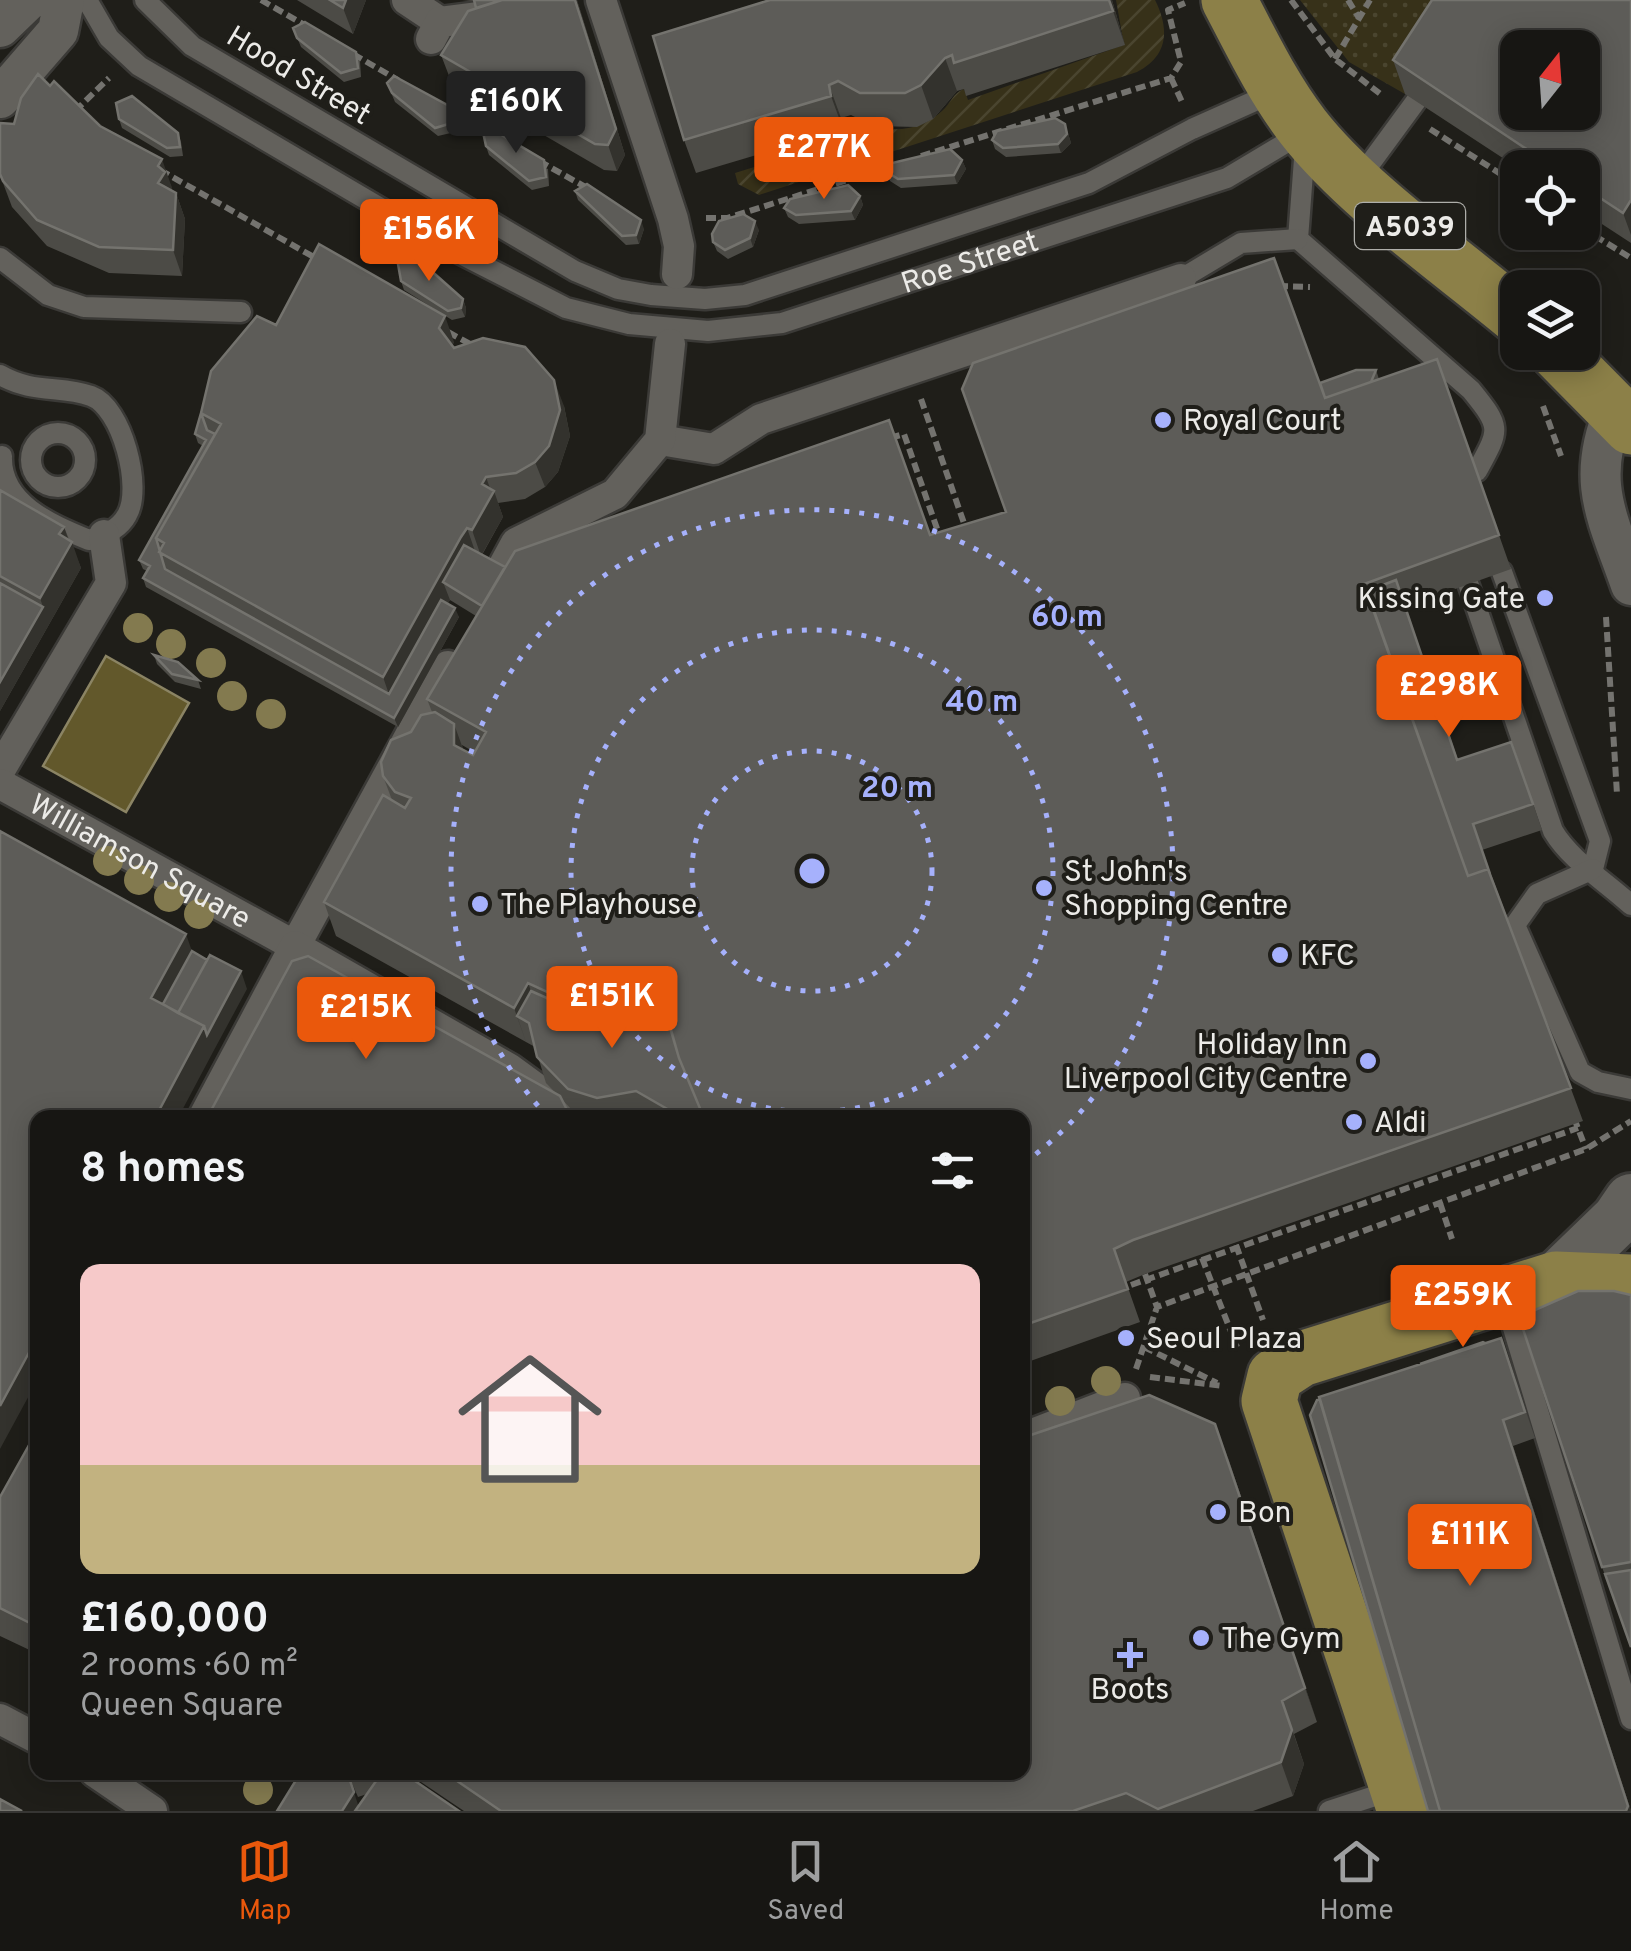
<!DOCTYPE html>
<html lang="en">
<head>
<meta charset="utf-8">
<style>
	body { margin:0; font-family:Overpass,sans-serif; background:#242321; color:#f1f3f6; height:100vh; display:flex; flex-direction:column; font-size:38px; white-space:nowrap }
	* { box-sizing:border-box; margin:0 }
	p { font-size:32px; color:#9e9fa0 }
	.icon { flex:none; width:55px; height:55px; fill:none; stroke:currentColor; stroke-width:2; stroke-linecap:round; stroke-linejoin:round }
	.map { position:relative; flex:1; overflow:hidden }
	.drawer { position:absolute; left:30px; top:1110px; width:1000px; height:670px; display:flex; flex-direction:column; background:#171613; border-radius:20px; box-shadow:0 5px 25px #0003,0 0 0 2px #363533 }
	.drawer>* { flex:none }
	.needle { width:65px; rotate:17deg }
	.fabs { position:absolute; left:1500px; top:30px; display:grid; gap:20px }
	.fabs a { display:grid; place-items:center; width:100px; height:100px; border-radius:20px; background:#171613; box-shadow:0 5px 25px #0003,0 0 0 2px #363533; font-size:50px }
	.price { position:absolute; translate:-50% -85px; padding:0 22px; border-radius:10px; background:#ea580c; color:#fff; font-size:32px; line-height:65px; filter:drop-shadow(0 2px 5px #0008) }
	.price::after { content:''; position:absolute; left:50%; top:60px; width:30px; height:22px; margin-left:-15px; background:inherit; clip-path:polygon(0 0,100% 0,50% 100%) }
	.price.current { background:#222; color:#fff }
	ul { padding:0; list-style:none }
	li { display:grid; align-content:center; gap:20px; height:530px; padding:0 50px }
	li+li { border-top:2px solid #363533 }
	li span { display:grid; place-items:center; height:310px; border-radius:20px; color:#555 }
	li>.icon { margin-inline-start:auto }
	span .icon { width:180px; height:180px; fill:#fffc; stroke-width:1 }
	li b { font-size:42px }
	h2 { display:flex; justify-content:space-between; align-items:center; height:120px; padding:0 50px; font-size:42px }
	.tab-bar { display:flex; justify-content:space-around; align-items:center; height:140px; border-top:2px solid #363533; background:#171613; font-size:28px; color:#9e9fa0 }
	.tab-bar a { display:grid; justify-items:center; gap:5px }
	.tab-bar .current { color:#ea580c }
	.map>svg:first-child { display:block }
	.grass { fill:url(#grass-dots) }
	.garden { fill:url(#garden-furrows) }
	.water { fill:#62582b; stroke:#8b8464; stroke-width:2.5 }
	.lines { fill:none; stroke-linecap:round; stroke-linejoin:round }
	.service-casing { stroke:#3b3a37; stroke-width:25 }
	.pedestrian-casing { stroke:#3b3a37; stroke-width:35 }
	.minor-casing { stroke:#3b3a37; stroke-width:45 }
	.tertiary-casing { stroke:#3b3a37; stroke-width:58 }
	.primary-casing { stroke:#3b3a37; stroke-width:60 }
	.path { stroke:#74736f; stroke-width:6; stroke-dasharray:10 5; stroke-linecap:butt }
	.service { stroke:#63615c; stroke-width:20 }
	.pedestrian { stroke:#63615c; stroke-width:30 }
	.minor { stroke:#63615c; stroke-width:40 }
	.tertiary { stroke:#63615c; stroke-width:52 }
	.primary { stroke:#8c8048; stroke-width:55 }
	.path-bridge { stroke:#74736f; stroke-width:6; stroke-dasharray:10 5; stroke-linecap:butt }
	.tree { fill:#837a4f }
	.wall { fill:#4c4b46; fill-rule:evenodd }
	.shaded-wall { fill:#33322d }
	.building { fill:#5d5c58; stroke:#74736e; stroke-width:2.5; fill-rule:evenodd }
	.ring { fill:none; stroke:#a6b1fc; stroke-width:5; stroke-dasharray:5 10 }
	.poi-dot { fill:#a6b1fc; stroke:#1f1e19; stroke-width:4 }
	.labels { text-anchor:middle; stroke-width:8; stroke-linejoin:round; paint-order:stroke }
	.shield { fill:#1f1e19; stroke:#aeaeaa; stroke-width:2.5 }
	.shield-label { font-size:28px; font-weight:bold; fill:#ecebe8 }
	.street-label { font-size:30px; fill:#ecebe8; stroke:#1f1e19 }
	.poi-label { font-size:30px; fill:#ecebe8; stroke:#1f1e19; text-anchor:start }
	.centre { fill:#a6b1fc; stroke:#1f1e19; stroke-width:5 }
	.ring-label { font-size:30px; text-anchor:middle; font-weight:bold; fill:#a6b1fc; stroke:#1f1e19; stroke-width:8; stroke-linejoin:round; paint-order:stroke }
</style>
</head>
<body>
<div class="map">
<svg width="1631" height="1811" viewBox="0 0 1631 1811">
	<defs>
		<pattern id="grass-dots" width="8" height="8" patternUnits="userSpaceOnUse" patternTransform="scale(2.5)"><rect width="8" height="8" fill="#373119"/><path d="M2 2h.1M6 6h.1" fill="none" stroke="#4a452f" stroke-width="1.8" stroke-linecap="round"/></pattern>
		<pattern id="garden-furrows" width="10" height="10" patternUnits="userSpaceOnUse" patternTransform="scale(2.5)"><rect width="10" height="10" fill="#373119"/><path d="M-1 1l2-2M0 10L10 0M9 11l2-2" fill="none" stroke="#4a452f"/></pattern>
	</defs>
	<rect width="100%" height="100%" fill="#1f1e19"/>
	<path class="grass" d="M1300,0H1465L1405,94L1349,62Z"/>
	<path class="garden" d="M1116,0H1155C1170,30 1168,56 1137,72L759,195L738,184L735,173L859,134L861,121C888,134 920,132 942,111C951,103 953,93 964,89L968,100L1124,45Z"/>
	<path class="water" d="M106,656L189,703L126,812L43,766Z"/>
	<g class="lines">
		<g class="service-casing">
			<g id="service">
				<path id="s1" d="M87,0L109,38L139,66L447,247L566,308L629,324L708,331L782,323L1227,178L1304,132"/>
				<path d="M145,0L192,46L575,271L618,289L651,295L705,299L745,295L1089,183L1192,129L1275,92"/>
				<path d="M1305,146L1298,239L1471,390C1502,428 1500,429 1477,471"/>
				<path d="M1358,180L1416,101"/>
				<path d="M0,258L48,295L84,307L241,312"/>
				<path d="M1181,279L1241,243L1298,239"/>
				<path d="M0,375C33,394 61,385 91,396C122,407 143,488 127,515C120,528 104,536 89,540C50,524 0,503 2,456"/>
				<circle cx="58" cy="460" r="27"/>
				<path d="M1502,572L1600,841L1593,869"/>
				<path d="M1468,583L1553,831C1571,861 1604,880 1631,905"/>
				<path d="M1593,869L1537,894L1515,925L1580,1072L1598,1082L1631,1089"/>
				<path d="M1504,1298L1631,1719"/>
				<path d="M1329,1811L1393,1790"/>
			</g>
		</g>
		<g class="pedestrian-casing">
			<g id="pedestrian">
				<path d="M407,0L440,22"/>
				<path d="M601,0L673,219L679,246L677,274"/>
				<path d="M431,39L440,22L495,15L527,0"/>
				<path d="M660,440L714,449L761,419L1181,279"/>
				<path d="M485,600L516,543L615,494L660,440L670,344"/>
				<path d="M0,770L111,583L104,535"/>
				<path id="s2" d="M0,784L295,946L448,666"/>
				<path d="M203,1118L295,946L510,1069L577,1118"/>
				<path d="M1022,1438L1125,1398"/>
				<path d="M0,1719L38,1739"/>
				<path d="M95,1772L152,1811"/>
			</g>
		</g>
		<g class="minor-casing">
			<path id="minor" d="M0,27L28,0
				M0,98L58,31L64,0
				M1615,409C1585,481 1607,516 1631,585"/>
		</g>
		<g class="tertiary-casing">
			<path id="tertiary" d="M1556,1279L1618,1219L1631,1200"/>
		</g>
		<g class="primary-casing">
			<path id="primary" d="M1229,0C1252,44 1273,88 1303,127C1355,194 1451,261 1518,317
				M1557,352L1631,427
				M1405,1811L1269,1401L1275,1376L1301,1359L1556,1279L1631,1282"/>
		</g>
		<path class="path" d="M261,0L308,27
			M1291,0L1335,59L1383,96
			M1348,0L1359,18
			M353,54L398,80
			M1335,59L1370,0
			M1171,78L1183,104
			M448,109L494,135
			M75,111L109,78
			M1430,129L1518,185
			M921,156L1171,78L1181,62L1168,10L1185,3
			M539,161L589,189
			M160,170L319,260
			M706,218H727L895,165
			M1582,228L1631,258
			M1550,278L1561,288
			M1278,286L1310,287
			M448,332L470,344
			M921,399L966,529
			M1543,406L1561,456
			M890,438L904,434L941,540
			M1606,617L1617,794
			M1574,1118L1586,1149
			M1440,1203L1452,1239
			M1236,1245L1263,1320
			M1202,1258L1237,1347
			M1145,1274L1157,1307
			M1144,1347L1217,1383
			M1136,1369L1157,1307L1586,1149L1631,1121
			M1150,1377L1223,1386"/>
		<use href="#service" class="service"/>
		<use href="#pedestrian" class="pedestrian"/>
		<use href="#minor" class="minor"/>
		<use href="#tertiary" class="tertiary"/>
		<use href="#primary" class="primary"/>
		<path class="path-bridge" d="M1131,1285L1578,1128"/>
	</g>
	<g class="tree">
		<circle cx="138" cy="628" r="15"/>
		<circle cx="171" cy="644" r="15"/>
		<circle cx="211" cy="663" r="15"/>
		<circle cx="232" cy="696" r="15"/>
		<circle cx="271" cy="714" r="15"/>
		<circle cx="108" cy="861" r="15"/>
		<circle cx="139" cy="880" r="15"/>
		<circle cx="169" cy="897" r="15"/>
		<circle cx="199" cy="914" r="15"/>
		<circle cx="1106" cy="1381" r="15"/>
		<circle cx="1060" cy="1401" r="15"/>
		<circle cx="258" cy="1790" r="15"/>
	</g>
	<path class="wall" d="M297,0H366L353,34Z
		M462,0H577L625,155L617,171L604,170L451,81L441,55L476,8L474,1Z
		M770,0H1112L1125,45L966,96L964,89L957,91L933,119L917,127L873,126L851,115L841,118L843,129L696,173L684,140Z
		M1631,0V243L1582,211V168H1518L1405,94L1393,60Z
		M293,28L360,61L361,77L344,82L301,47Z
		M387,83L451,107L454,116L455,132L438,136L395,102Z
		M50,86L171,185L172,191L176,193L185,219L182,276L109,273L47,246L12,207L0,175L14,124Z
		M119,119L178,133L181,142L183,156L170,157L122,128Z
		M1065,124L1071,143L1061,153L1006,157L995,149L992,140Z
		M486,146L548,169L549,186L532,190L489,155Z
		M962,160L966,169L957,184L901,188L890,181L887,172Z
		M575,191L644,229L639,244L626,245L578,200Z
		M860,196L863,205L855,220L799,224L788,217L784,208Z
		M759,230L753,247L728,259L717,251L713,242Z
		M401,281L463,299L466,308L465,317L452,320L404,290Z
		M276,325L454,342L452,346L454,348L564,406L570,436L558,472L545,487L525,499L498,503L503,517L482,555L505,567L931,535L1006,512L1325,398L1376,370L1379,379L1437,359L1511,569L1405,607L1458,760L1521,768L1542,830L1482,850L1583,1121L1145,1274L1126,1282L1140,1322L1022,1364V1118H584L577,1115L546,1083L535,1047L336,936L324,902L392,800L383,776L411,732L432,712L427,699L476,616L450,600L447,604L459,617L398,727L146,587L143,578L147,571L143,569L139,560L203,446L198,443L195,434L201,412ZM462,745L474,752L473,755L463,750Z
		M0,490L64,527L81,568L0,711Z
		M154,655L198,680L201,689L175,682L157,664Z
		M1631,1295V1647L1602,1567Z
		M1510,1364L1535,1438L1513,1446L1631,1811H1428Z
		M38,1429V1654L0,1636V1497Z
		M1228,1458L1317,1722L1294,1734L1304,1764L1293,1796L1253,1811H464L415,1778L359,1805L367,1794L358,1797L347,1772H1022Z"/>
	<path class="shaded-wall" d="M346,0H366L353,34L343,8Z
		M575,0H577L625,155L617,171L608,145Z
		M1109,0H1112L1125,45L1113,11Z
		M945,58L957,91L933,119L921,85Z
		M829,85L841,118L843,129L831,96Z
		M1065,124L1071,143L1061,153L1058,144Z
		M162,159L171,185L174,198L158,183V166Z
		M962,160L966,169L957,184L954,175Z
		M176,193L185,219L182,276L173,250Z
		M860,196L863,205L855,220L851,211Z
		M1631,200V235L1623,213Z
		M641,220L644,229L639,244L636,235Z
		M755,221L759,230L753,247L750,238Z
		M463,299L466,308L465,317L461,308Z
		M445,316L454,342L448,354L439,328Z
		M554,380L564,406L570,436L558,472L545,487L535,462Z
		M486,477L492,494L494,491L503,517L481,556L472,530L482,484Z
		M64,527L70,544L72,542L81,568L0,711V682L43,607L40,598L59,534Z
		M467,528L476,554L443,582L450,600L392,703L383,677Z
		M455,608L459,617L398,727L394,718Z
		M454,724L466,757L454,745Z
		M186,934L195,960L164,1018L151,998Z
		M241,971L247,989L213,1052L207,1035Z
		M528,983L541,1017L529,1023L517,1016L526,1042L514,1008Z
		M204,1026L213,1052L178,1118H155Z
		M38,1336V1379L0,1449V1406Z
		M1503,1420L1513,1446L1631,1811H1626Z
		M1215,1424L1228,1458L1317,1722L1305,1688Z
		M1282,1701L1304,1764L1293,1796L1281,1762Z
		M354,1792L360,1811H342Z"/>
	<path class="building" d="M330,0H346L343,8Z
		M474,0H502L476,8Z
		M502,0H575L616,129L608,145L595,144L441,55L468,11Z
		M770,0H1109L1113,11L954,63L952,55L945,58L921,85L905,93H860L838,81L829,85L831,96L684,140L653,36Z
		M1432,0H1631V200L1623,213L1582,186V168H1555L1393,60ZM1518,48H1582V112H1518Z
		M305,22L356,52L358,68L341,73L297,38L293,28Z
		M38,74L50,86L54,81L100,126L162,159L158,166L165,172L158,183L176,193L173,250L99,247L37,220L3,181L0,174V123L14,124L21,98Z
		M394,76L451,107L452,123L435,128L392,93L387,83Z
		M132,96L178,133L180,147L167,148L119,119L116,103Z
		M1055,118L1065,124L1067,134L1058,144L1003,148L992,140L997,131Z
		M493,130L544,160L546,177L529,181L486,146L483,132Z
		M950,149L962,160L954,175L898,179L887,172L892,163Z
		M587,184L641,220L636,235L622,236L575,191Z
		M848,185L860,196L851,211L796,215L784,208L790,199Z
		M743,214L755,221L750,238L725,250L713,242L712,234L719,221Z
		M319,244L445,316L439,328L454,348L483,338L525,347L554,380L560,410L549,446L535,462L516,473L486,477L482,484L494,491L472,530L467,528L461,537L383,677L159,552L164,543L156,538L221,424L201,413L211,371L257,316L276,325Z
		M408,257L419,260L463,299L461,308L448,311L401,281L398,264Z
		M1274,258L1325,398L1437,359L1499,535L1364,584L1468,876L1488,869L1571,1088L1133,1240L1114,1249L1128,1289L1022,1326V1118H704L679,1058L659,990L621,1000L556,996L528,983L514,1008L324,902L383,795L405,808L411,798L395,792L383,776L381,762L391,740L411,732L421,715L435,712L454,724V745L473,755L486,732L427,699L515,551L889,420L930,535L1006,512L962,389L973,363Z
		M1356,370H1376L1371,382L1325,398L1320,383Z
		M201,413L207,430L215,434L156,538L165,569L389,694L441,600L455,608L394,718L143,578L150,566L139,560L206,440L195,434Z
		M0,490L64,527L59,534L72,542L40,598L0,576Z
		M464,545L505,567L482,606L443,582Z
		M1396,580L1457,760L1511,742L1533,804L1473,824L1490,874L1488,869L1468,876L1367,591Z
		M0,583L43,607L0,682Z
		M154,655L178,662L198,680L172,674Z
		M0,831L186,934L151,998L204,1026L155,1118H38V1336L0,1406Z
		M192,951L207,960L178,1013L163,1004Z
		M210,955L241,971L207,1035L204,1026L178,1013Z
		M308,956L560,1096L571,1118H207L292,961Z
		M531,991L558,1003L608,1009L662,998L679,1058L704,1118H683L636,1091L597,1098L568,1089L537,1057L529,1023L517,1016Z
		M1578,1291H1614L1631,1295V1562L1602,1567L1519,1317Z
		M1501,1338L1525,1412L1503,1420L1628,1806L1626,1811H1440L1319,1397Z
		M1483,1342L1485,1343L1420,1364Z
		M1149,1395L1215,1424L1305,1688L1282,1701L1292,1730L1281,1762L1158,1809L1126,1793L1073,1811H501L444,1772H1022V1438Z
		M1320,1399L1440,1811H1428L1310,1415L1317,1400Z
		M38,1429V1624L36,1626L0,1608V1497Z
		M1631,1570V1647L1605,1574Z
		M301,1772H347L354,1792L342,1811H277Z
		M384,1772H402L459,1811H355L381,1774Z
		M0,1799L22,1811H0Z"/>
	<g class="ring">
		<circle cx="812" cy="871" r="120"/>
		<circle cx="812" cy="871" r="241"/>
		<path d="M548 1117A361 361 0 1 1 1024 1163"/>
	</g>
	<g class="poi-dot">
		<circle cx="1163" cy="420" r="10"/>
		<circle cx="1545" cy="598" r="10"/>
		<circle cx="1044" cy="888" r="10"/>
		<circle cx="480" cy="904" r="10"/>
		<circle cx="1280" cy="955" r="10"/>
		<circle cx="1368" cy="1061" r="10"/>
		<circle cx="1354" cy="1122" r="10"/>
		<circle cx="1126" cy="1338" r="10"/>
		<circle cx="1218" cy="1512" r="10"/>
		<circle cx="1201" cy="1638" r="10"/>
		<path d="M1125 1640h10v10h10v10h-10v10h-10v-10h-10v-10h10z"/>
	</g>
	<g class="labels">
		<rect class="shield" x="1355" y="203" width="110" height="46" rx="8"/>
		<g class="shield-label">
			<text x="1410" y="236">A5039</text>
		</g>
		<g class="street-label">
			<text transform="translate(299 75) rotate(31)" y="10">Hood Street</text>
			<text dy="10" stroke="none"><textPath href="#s1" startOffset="992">Roe Street</textPath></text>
			<text dy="10" stroke="none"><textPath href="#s2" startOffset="160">Williamson Square</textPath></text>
		</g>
		<g class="poi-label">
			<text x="1183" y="430">Royal Court</text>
			<text x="1525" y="608" text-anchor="end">Kissing Gate</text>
			<text x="1064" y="881">St John's<tspan x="1064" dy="34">Shopping Centre</tspan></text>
			<text x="500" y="914">The Playhouse</text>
			<text x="1300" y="965">KFC</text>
			<text x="1348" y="1054" text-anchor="end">Holiday Inn<tspan x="1348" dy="34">Liverpool City Centre</tspan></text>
			<text x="1374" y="1132">Aldi</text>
			<text x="1146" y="1348">Seoul Plaza</text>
			<text x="1238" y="1522">Bon</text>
			<text x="1221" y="1648">The Gym</text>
			<text x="1130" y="1699" text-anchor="middle">Boots</text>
		</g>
	</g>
	<circle cx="812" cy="871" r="15" class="centre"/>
	<g class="ring-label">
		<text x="1067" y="626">60 m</text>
		<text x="982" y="711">40 m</text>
		<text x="897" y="797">20 m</text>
	</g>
</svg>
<div class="fabs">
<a><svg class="needle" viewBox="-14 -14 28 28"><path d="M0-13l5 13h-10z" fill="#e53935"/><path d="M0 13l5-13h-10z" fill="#9e9fa0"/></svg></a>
<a><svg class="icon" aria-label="locate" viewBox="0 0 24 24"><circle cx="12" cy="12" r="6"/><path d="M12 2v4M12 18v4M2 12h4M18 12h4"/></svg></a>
<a><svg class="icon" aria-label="layers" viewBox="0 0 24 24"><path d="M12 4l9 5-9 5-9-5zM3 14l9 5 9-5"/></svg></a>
</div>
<b class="price current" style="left:516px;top:156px">£160K</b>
<b class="price" style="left:824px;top:202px">£277K</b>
<b class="price" style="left:429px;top:284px">£156K</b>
<b class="price" style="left:1449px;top:740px">£298K</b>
<b class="price" style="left:612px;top:1051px">£151K</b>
<b class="price" style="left:366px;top:1062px">£215K</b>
<b class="price" style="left:1463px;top:1350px">£259K</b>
<b class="price" style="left:1470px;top:1589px">£111K</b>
<section class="drawer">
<h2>8 homes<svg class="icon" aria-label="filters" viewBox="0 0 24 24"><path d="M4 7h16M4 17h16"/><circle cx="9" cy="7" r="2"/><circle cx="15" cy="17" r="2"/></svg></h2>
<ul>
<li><span style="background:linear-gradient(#f6c9c9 65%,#c2b280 0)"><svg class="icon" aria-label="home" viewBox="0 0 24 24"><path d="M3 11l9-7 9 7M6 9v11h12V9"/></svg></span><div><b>£160,000</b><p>2 rooms · 60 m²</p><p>Queen Square</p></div></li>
</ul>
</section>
</div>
<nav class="tab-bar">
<a class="current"><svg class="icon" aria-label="map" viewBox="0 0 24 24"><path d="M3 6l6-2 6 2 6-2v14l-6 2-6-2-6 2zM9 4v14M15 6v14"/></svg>Map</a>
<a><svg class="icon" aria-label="saved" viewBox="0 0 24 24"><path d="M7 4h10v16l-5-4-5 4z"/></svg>Saved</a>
<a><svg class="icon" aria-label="home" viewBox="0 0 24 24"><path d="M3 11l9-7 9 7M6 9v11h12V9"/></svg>Home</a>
</nav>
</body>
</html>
